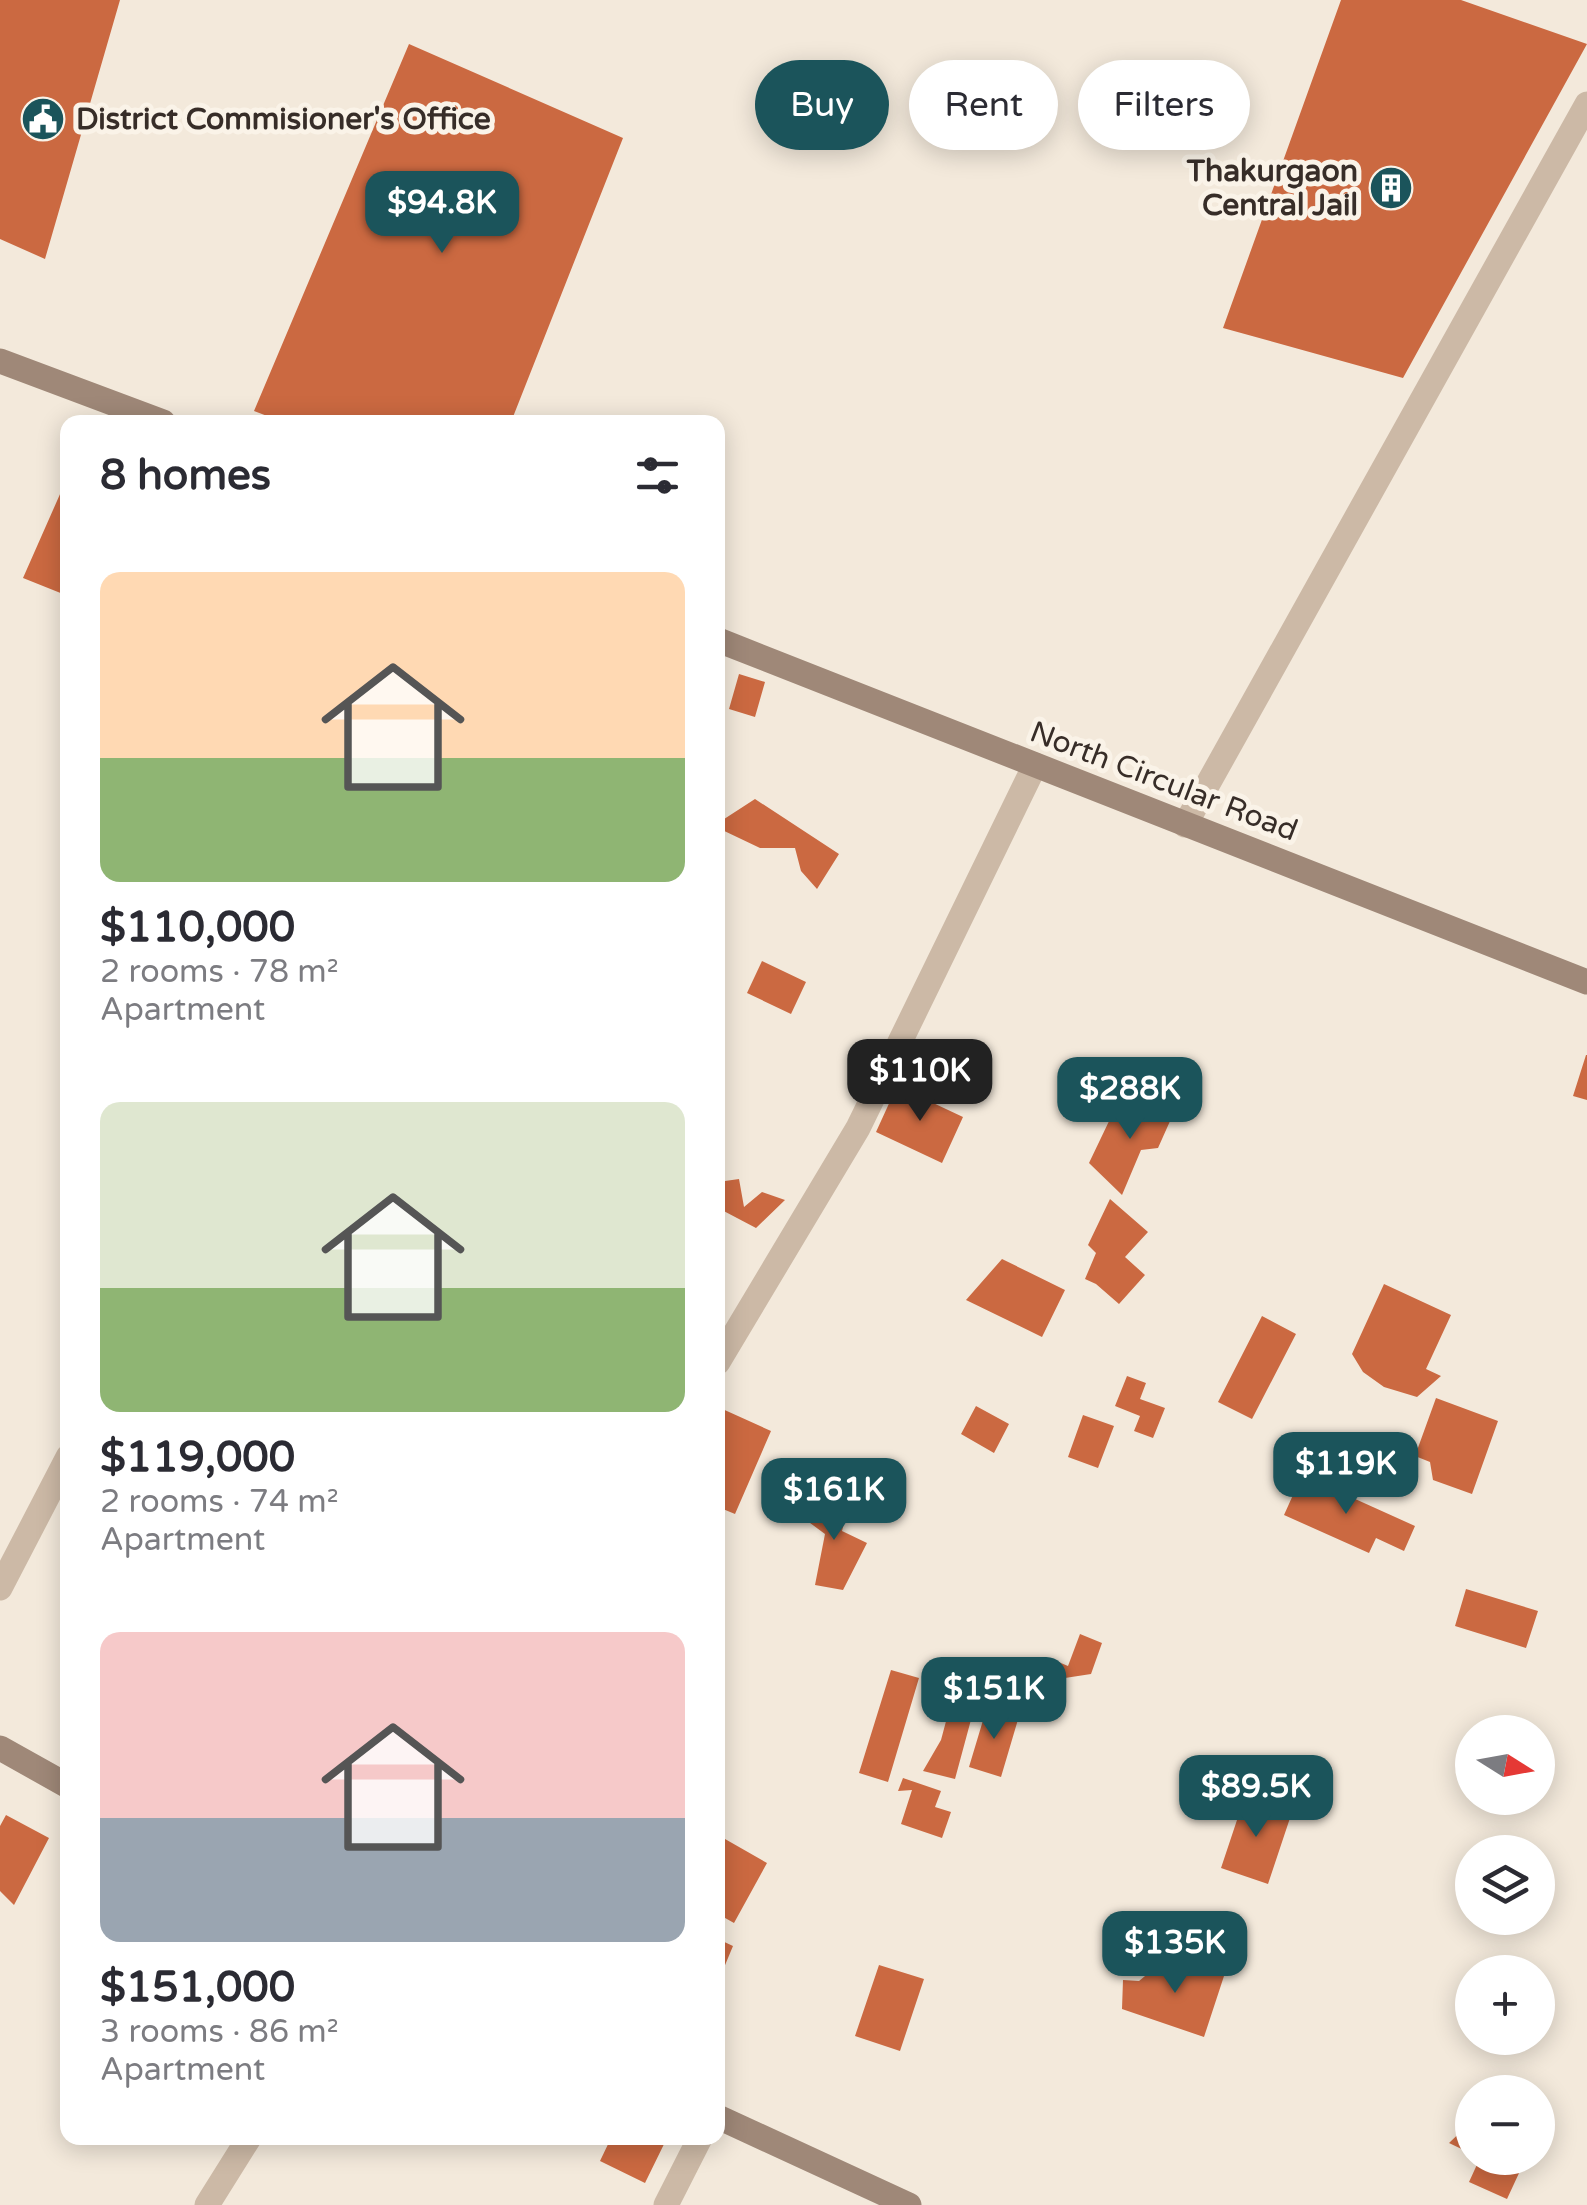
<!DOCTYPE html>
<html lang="en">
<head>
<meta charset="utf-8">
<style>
	body { margin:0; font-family:"Varela Round",sans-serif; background:#f2f2f3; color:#2b2b33; height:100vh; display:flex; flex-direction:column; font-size:38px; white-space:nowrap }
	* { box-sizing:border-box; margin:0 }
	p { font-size:32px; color:#7c7c81 }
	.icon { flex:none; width:55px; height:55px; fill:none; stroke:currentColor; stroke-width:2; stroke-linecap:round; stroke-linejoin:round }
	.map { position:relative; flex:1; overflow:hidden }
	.side { position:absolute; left:60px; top:415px; width:665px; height:1730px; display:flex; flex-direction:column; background:#fff; border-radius:20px; box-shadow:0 5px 25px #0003 }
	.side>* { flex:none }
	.guide { position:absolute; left:755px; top:60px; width:680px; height:90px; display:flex; gap:20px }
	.needle { width:65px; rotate:101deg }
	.controls { position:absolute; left:1455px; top:1715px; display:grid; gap:20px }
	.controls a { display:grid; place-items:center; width:100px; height:100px; border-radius:50%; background:#fff; box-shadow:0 5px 25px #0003; font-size:50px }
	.price { position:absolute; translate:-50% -85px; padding:0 22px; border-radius:20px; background:#1b545b; color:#fff; font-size:32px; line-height:65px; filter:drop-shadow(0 2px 5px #0008) }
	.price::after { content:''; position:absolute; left:50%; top:60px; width:30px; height:22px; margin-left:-15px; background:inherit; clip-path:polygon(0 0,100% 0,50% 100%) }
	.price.selected { background:#222; color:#fff }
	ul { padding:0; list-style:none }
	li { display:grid; align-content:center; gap:20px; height:530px; padding:0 40px }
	li span { display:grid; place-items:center; height:310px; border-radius:20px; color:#555 }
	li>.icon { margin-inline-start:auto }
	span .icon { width:180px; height:180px; fill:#fffc; stroke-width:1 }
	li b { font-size:42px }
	h2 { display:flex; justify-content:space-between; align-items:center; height:120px; padding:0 40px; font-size:42px }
	.tag { padding:0 35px; border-radius:45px; background:#fff; box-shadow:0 5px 25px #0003; font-size:35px; line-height:90px }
	.tag.selected { background:#1b545b; color:#fff }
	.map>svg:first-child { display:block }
	.building { fill:#cb6941 }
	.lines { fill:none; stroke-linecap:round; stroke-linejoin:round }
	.street { stroke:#ccb9a6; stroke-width:25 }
	.secondary { stroke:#9f8878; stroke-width:25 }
	.labels { text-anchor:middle; stroke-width:10; stroke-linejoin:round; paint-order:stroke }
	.poi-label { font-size:30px; font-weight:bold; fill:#372d28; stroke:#faf3e8; text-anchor:start }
	.street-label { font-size:30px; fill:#372d28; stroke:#faf3e8 }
</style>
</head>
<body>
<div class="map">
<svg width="1587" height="2205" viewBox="0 0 1587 2205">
	<rect width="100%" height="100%" fill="#f3e9db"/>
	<path class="building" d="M0,0H120L45,259L0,239Z
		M1341,0H1461L1587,44L1403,378L1223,328Z
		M409,44L623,138L511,422H283L254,411Z
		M68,476V596L23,578Z
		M739,674L765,682L755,717L729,709Z
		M755,799L839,854L817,889L801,871L795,848H760L718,828V823Z
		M762,961L806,982L791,1014L747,993Z
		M1586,1055H1587V1100L1573,1096Z
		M897,1086L963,1117L942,1163L876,1132Z
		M1179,1101L1158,1148L1141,1150L1122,1195L1089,1163L1111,1117Z
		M739,1179L744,1207L762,1192L785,1200L756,1228L718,1208V1182Z
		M1110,1199L1148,1232L1125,1257L1145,1275L1119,1304L1096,1284L1085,1279L1096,1253L1088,1245Z
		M1002,1259L1065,1290L1042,1337L966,1300Z
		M1384,1284L1451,1315L1426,1369L1441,1376L1417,1397L1384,1387L1363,1372L1352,1354Z
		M1262,1316L1296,1334L1252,1419L1218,1402Z
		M1127,1376L1146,1383L1140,1399L1165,1408L1153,1438L1134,1431L1140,1416L1115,1406Z
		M1436,1398L1498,1421L1472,1494L1433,1480L1430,1462L1415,1456Z
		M976,1406L1009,1424L994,1453L961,1434Z
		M718,1407L771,1431L735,1514L718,1507Z
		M1083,1415L1114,1426L1098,1468L1068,1457Z
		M1302,1475L1415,1526L1404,1551L1376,1538L1369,1553L1284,1515Z
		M812,1495L849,1505L842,1531L867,1543L843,1590L815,1585L825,1534L806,1520Z
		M1466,1589L1538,1611L1526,1648L1455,1626Z
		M1080,1634L1102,1643L1091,1674L1065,1678L1055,1702L1041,1703L1056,1661L1068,1666Z
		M891,1670L919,1678L888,1782L859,1773Z
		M956,1684L979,1690L955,1779L923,1771L941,1740Z
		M987,1707L1019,1716L1001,1777L969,1767Z
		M903,1778L941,1791L935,1807L951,1812L942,1838L901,1824L912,1790L898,1791Z
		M1245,1796L1292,1812L1268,1884L1221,1868Z
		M6,1815L49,1838L14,1905L0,1891V1826Z
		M718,1835L767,1863L734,1923L718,1914Z
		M718,1939L733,1946L718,1982Z
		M1168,1957L1224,1976L1204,2037L1122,2009L1123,1980L1139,1981Z
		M879,1965L924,1979L900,2051L855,2036Z
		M1472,2121V2154L1449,2143Z
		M611,2138H667L645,2183L600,2161Z
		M1480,2158H1526L1507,2199L1469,2182Z"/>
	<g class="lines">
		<path class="street" d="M1185,825L1587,104
			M718,1362L858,1128L1035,765
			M0,1588L68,1457
			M207,2205L249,2138
			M666,2205L700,2138"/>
		<path class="secondary" d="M0,361L163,422
			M718,640L1587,982
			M0,1748L68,1786
			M718,2117L909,2205"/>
	</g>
	<defs>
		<g id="civic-disc" transform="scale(2.25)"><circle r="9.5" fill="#1b545b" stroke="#faf3e8"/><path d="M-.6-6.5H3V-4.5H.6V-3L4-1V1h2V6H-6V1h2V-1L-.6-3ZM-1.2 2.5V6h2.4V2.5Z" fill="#fff"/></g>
		<g id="building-disc" transform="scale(2.25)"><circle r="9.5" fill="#1b545b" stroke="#faf3e8"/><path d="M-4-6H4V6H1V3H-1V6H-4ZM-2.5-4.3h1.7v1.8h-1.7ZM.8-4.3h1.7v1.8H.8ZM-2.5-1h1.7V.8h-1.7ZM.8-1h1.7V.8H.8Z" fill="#fff"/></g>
	</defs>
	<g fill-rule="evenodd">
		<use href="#civic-disc" x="43" y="119"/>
		<use href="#building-disc" x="1391" y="188"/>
	</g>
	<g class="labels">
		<g class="poi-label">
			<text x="76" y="129">District Commisioner's Office</text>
			<text x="1358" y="181" text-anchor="end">Thakurgaon<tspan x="1358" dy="34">Central Jail</tspan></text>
		</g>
		<g class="street-label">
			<text transform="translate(1164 781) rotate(21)" y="10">North Circular Road</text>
		</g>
	</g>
</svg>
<div class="controls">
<a><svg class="needle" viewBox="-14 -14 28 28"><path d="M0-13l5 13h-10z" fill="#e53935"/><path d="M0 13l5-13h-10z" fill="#7c7c81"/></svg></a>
<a><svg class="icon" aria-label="layers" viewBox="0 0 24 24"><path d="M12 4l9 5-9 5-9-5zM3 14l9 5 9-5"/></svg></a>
<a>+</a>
<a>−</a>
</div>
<b class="price" style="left:442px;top:256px">$94.8K</b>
<b class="price selected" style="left:920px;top:1124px">$110K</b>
<b class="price" style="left:1130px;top:1142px">$288K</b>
<b class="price" style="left:1346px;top:1517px">$119K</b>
<b class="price" style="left:834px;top:1543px">$161K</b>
<b class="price" style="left:994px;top:1742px">$151K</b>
<b class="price" style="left:1256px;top:1840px">$89.5K</b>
<b class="price" style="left:1175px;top:1996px">$135K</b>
<div class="guide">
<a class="tag selected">Buy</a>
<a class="tag">Rent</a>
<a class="tag">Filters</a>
</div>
<section class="side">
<h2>8 homes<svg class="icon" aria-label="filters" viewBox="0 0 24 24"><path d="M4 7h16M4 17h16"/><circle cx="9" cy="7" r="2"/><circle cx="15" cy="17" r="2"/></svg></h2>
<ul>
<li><span style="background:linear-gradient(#ffd9b3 60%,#8fb573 0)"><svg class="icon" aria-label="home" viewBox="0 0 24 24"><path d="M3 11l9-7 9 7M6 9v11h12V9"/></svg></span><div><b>$110,000</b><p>2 rooms · 78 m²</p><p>Apartment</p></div></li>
<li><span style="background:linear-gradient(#dfe7d0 60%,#8fb573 0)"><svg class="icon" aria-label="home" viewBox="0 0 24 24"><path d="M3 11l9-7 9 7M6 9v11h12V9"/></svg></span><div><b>$119,000</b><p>2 rooms · 74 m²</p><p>Apartment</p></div></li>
<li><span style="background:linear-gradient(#f6c9c9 60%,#9aa5b1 0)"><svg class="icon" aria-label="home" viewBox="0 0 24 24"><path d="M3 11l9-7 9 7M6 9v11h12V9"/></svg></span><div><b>$151,000</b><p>3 rooms · 86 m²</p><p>Apartment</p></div></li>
</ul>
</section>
</div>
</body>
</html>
